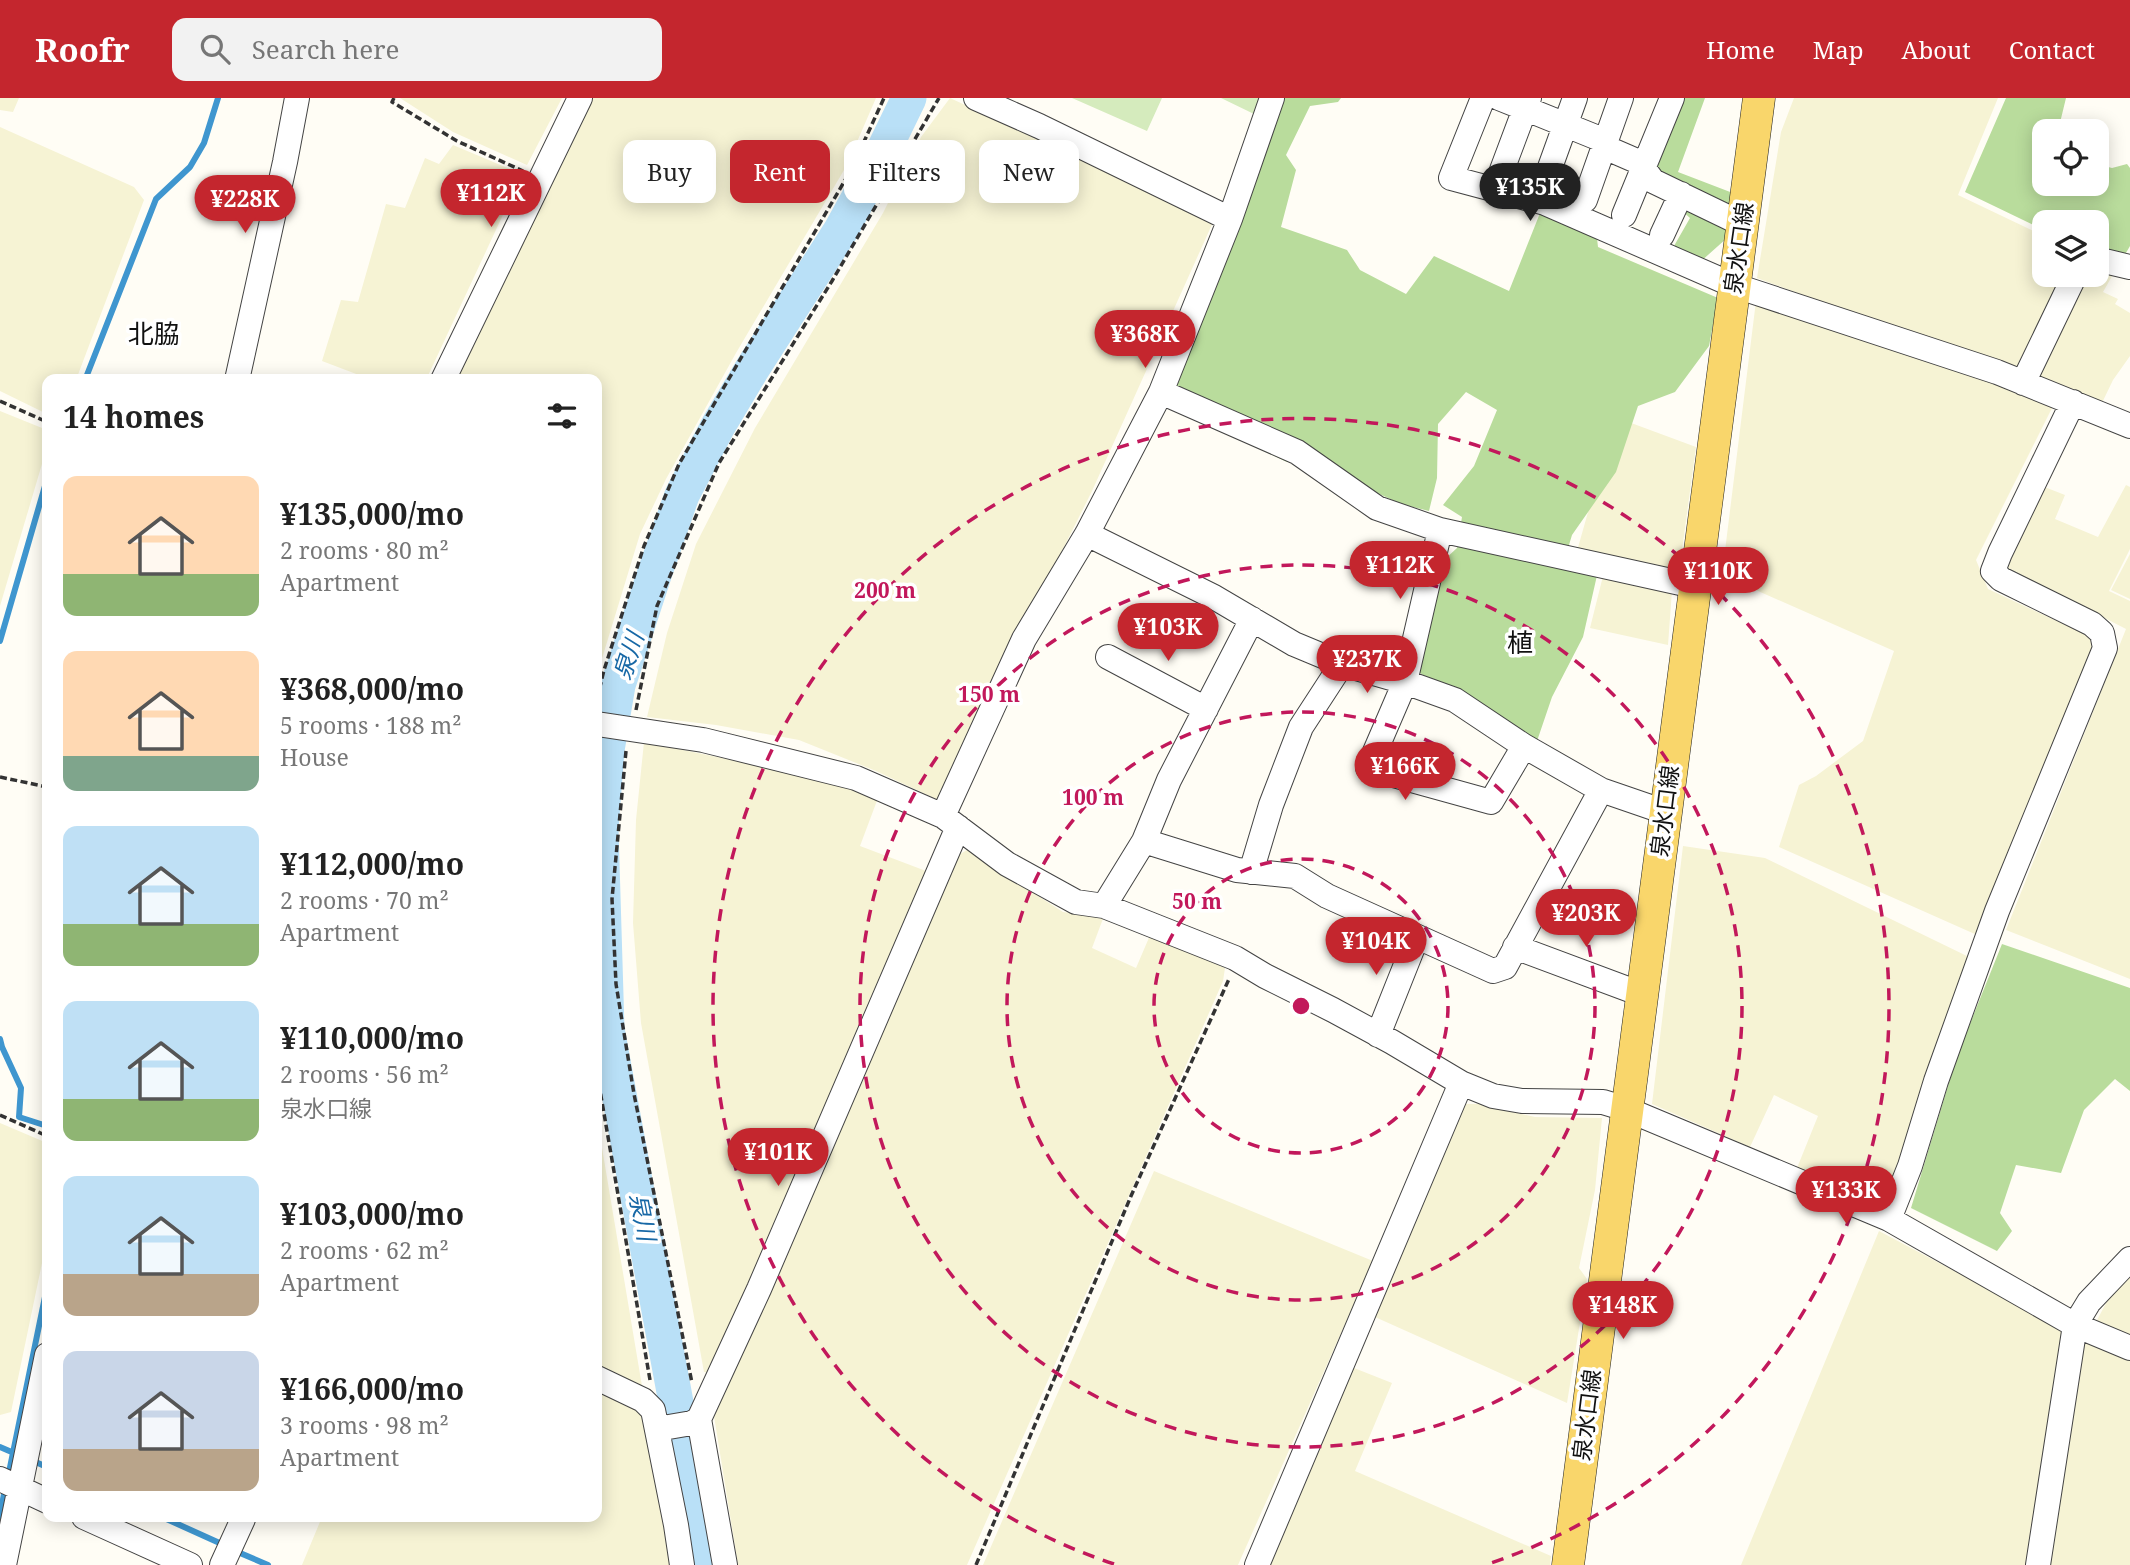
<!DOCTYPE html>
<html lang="en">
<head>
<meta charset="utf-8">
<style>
	body { margin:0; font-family:"Noto Serif","Noto Sans JP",serif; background:#f2f2f2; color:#222; height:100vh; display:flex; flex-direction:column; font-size:26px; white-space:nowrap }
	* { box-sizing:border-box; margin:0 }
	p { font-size:23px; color:#767676 }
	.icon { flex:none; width:38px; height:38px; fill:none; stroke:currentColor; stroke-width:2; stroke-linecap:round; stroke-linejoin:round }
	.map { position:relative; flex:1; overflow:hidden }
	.panel { position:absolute; left:42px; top:276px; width:560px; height:1148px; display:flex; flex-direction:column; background:#fff; border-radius:14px; box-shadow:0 4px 18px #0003 }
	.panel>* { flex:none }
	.guide { position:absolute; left:623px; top:42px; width:665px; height:63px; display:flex; gap:14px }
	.buttons { position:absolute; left:2032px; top:21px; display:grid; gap:14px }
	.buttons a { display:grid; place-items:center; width:77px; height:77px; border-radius:14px; background:#fff; box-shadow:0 4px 18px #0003; font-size:35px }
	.price { position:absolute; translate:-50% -60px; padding:0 16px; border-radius:24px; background:#c4262e; color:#fff; font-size:23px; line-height:46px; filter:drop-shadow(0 2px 4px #0008) }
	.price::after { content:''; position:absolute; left:50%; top:42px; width:21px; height:16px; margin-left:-10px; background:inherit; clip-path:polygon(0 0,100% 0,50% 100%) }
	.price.current { background:#222; color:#fff }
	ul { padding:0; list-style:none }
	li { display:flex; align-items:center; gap:21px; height:175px; padding:0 21px }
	li span { display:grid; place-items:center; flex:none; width:196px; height:140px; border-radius:14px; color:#555 }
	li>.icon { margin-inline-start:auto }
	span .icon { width:84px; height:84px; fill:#fffc; stroke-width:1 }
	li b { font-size:30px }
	h2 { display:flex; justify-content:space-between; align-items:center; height:84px; padding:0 21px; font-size:30px }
	.chip { padding:0 24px; border-radius:14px; background:#fff; box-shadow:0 4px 18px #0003; font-size:24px; line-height:63px }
	.chip.current { background:#c4262e; color:#fff }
	header { display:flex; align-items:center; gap:42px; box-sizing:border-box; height:98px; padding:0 35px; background:#c4262e; color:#fff }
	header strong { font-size:33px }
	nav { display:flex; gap:38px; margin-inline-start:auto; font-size:24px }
	.search { width:490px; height:63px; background:#f2f2f2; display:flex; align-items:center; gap:18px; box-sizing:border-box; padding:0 24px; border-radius:14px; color:#767676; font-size:26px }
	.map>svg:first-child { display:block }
	.farmland { fill:#f6f3d4 }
	.green { fill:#d5ebbd }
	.forest { fill:#b9dc9c }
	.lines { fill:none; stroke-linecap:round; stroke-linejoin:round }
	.stream { stroke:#3f96cf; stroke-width:6 }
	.river { stroke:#b9e0f7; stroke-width:35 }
	.minor-casing { stroke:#444; stroke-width:26 }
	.major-casing { stroke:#222; stroke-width:33 }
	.path { stroke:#333; stroke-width:3.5; stroke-dasharray:7 3.5; stroke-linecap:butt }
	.minor { stroke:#fff; stroke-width:24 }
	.major { stroke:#f9d66b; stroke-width:32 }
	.ring { fill:none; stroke:#c2185b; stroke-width:3.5; stroke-dasharray:12 9 }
	.labels { text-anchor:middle; stroke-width:7; stroke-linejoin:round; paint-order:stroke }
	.street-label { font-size:23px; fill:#111; stroke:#fff }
	.water-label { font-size:24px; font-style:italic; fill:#1768a6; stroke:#fff }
	.quarter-label { font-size:26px; fill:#111; stroke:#fff }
	.centre { fill:#c2185b; stroke:#fff; stroke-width:3.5 }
	.ring-label { font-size:21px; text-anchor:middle; font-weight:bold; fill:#c2185b; stroke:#fff; stroke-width:7; stroke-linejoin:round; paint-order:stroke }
</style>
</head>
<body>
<header>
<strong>Roofr</strong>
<div class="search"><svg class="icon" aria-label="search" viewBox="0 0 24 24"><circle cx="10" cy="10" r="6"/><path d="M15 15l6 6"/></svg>Search here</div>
<nav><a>Home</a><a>Map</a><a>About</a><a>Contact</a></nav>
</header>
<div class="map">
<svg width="2130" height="1467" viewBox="0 0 2130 1467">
	<rect width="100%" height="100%" fill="#fffdf5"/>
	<path class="farmland" d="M0,0H19L13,14L0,12Z
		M400,0H562L527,67L453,34Z
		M586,0H876L847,67L736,255L666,381L640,436L597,577V282H455L472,251L524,131Z
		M950,0L1214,122L1092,393L1060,457L1021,522L938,702L876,673L799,642L716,627L647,619L667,535L696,446L755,330L883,115L921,39Z
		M1794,0H1998L1958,97L2044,138V177H2070L2019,276L1757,180L1781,34Z
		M0,29L134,89L144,102L76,282H47V316L0,293Z
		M453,47L522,76L426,282H372L322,263L341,202L358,204L386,106L405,110L425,60L439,66Z
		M2097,165L2115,173L2103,194L2118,201L2115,206L2130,215V258L2113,282L2100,309L2032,277L2080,177H2096Z
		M1756,203L2054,306L1976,462L1988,491L2089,538L2094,545L1977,837L1779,749L1799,687L1816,678L1863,643L1894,553L1722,477Z
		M0,313L47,332V349L0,508Z
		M1615,319L1696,349L1679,474L1577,453Z
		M2126,387L2130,389V451L2109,493L2130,503V881L2006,832L2126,531L2006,469L2042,388L2065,397L2055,421L2098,439Z
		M2130,456V501L2111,492Z
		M1603,478L1672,493L1668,547L1590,530Z
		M644,644L834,683L878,700L860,748L926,773L712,1276L704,1274L641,925L633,825L636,722Z
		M1683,748L1765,760L1969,859L1889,1097L1881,1105L1797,1070L1818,1018L1774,997L1750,1049L1652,1006Z
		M967,752L1063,814L1104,818L1092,850L1136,870L1151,835L1225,870L1223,883L967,1467H738L714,1318L953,760Z
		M1463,1006H1479L1535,1019L1602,1020L1595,1092L1579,1170L1587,1181L1567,1305L1375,1219Z
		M597,1020L642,1288L597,1269Z
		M0,1025L47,1045V1141L11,1314L0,1317Z
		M1154,1073L1373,1163L1238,1467H983Z
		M1879,1133L2086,1243L2114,1190L2130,1173V1467H1741Z
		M1349,1268L1392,1285L1355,1373L1551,1458L1550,1467H1265Z
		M597,1293L640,1313L653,1362L671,1467H302L322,1419H597Z"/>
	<path class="green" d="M1072,0H1162L1147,33Z
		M1221,0H1260L1254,16Z"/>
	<path class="forest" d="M1281,0H1341L1338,4L1310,8L1286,57L1296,72L1281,129L1347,152L1360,172L1406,196L1434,158L1509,193L1546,100L1594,114L1598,149L1718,200L1709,248L1675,294L1638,308L1616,374L1572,437L1562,470L1598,473L1583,539L1552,599L1536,646L1402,564L1430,475L1457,450L1462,419L1443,407L1474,368L1497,312L1466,294L1438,326L1437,380L1429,413L1401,406L1293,356L1287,364L1166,307Z
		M1681,0H1705L1678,74L1738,97L1727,140L1699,165L1670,155L1690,120L1669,101L1650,87Z
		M2006,0H2066L2058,33H2044V86H2096L2097,66L2112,70L2127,66L2130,70V148L2123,160L2097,155L2096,124H2044V132L1965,94Z
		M2002,846L2130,890V993L2115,981L2084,1012L2061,1075L2016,1067L2000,1115L2012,1133L1997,1153L1911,1110L1957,958Z"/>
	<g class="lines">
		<path class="stream" d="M511,114L526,83
			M85,282L156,101L190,69L204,45L218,0
			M329,282L348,279L356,282
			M0,543L47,381
			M0,941L2,949L21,990L19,1019L47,1028
			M0,1349L14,1355
			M31,1362L47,1369
			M8,1379L47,1189
			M0,1418L5,1390
			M162,1419L224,1447
			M233,1452L268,1467"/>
		<path class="river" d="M706,1467L607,931L601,731L607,652L618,587L655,474L682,397L718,328L752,271L841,132L874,72L909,0"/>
		<g class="minor-casing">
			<path id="minor" d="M976,0L1039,28L1230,121
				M1483,0L1451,80L1545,105L1733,187L1997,274L2130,328
				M1499,0L1598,40L1609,51L1639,64L1653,83L1742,126
				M1502,72L1529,0
				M1544,86L1575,0
				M1585,102L1621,0
				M1624,117L1672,0
				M1662,137L1681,96
				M2096,161L2130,169
				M237,282L285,64L297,0
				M443,282L580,0
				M2023,285L2075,177
				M1161,294L1297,354L1377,410L1440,432L1694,488
				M1440,432L1405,584L1368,670L1491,704L1524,648
				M1087,436L1214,499L1294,546L1342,566L1405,584L1455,602L1524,648L1601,692L1665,714
				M1108,559L1206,611
				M597,626L703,642L856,680L943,718L1007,766L1076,804L1104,808L1235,860L1265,878L1333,912L1392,944L1461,985L1493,998L1522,1003L1603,1004L1626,1011L1889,1121L2075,1227L2130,1250
				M943,718L1024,541L1087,436L1161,294L1230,121L1272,0
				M1144,743L1237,772L1295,778L1327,798L1493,873L1505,869L1601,692
				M1251,774L1271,707L1301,629L1342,566
				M1104,808L1144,743L1169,682L1252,521
				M1515,849L1641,896
				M1378,937L1417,839
				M1889,1121L1910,1068L1936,983L1997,813L2105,550L2102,535L2092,526L2001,481L1993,473L2000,455L2073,304
				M597,1280L643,1302L653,1312L676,1427L682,1467
				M657,1331L692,1325L699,1321
				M0,1381L47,1403
				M84,1419L190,1467
				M4,1467L47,1257
				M222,1467L243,1421L241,1419
				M725,1467L699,1321L759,1191L958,729
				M1257,1467L1461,985
				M2038,1467L2075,1227L2089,1204L2130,1161"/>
		</g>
		<g class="major-casing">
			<path id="major" d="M1568,1467L1759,0"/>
		</g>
		<path class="path" d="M394,0L392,4L457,43L523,73
			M0,303L47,324
			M597,601L604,572L644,448L679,366L851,72L884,0
			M636,612L657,508L719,365L832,183L939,0
			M626,653L612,801L616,886L634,996L692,1285
			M0,679L47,689
			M597,975L650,1282
			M0,1017L47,1038
			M976,1467L1131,1098L1229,881"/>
		<use href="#minor" class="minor"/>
		<use href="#major" class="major"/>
	</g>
	<g class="ring">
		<circle cx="1301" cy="908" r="147"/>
		<circle cx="1301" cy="908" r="294"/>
		<circle cx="1301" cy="908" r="441"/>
		<path d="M1114 1466A588 588 0 1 1 1488 1466"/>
	</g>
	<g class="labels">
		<g class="street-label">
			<text transform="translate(1739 150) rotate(-82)" y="8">泉水口線</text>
			<text transform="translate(1665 713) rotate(-83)" y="8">泉水口線</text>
			<text transform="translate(1587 1317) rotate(-83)" y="8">泉水口線</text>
		</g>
		<g class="water-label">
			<text transform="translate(629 558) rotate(-72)" y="8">泉川</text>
			<text transform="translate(642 1119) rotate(79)" y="8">泉川</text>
		</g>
		<g class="quarter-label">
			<text x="154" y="245">北脇</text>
			<text x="1520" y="554">植</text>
		</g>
	</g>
	<circle cx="1301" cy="908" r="10" class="centre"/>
	<g class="ring-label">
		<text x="885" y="500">200 m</text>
		<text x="989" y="604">150 m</text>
		<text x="1093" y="707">100 m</text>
		<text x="1197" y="811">50 m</text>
	</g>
</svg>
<div class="buttons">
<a><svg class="icon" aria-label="locate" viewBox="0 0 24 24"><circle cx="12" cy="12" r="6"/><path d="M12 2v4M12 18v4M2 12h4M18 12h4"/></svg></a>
<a><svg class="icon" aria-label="layers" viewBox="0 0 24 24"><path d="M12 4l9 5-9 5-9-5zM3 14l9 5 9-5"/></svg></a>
</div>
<b class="price current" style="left:1530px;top:125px">¥135K</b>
<b class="price" style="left:491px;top:131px">¥112K</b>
<b class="price" style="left:245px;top:137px">¥228K</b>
<b class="price" style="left:1145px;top:272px">¥368K</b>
<b class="price" style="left:1400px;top:503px">¥112K</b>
<b class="price" style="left:1718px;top:509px">¥110K</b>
<b class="price" style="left:1168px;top:565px">¥103K</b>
<b class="price" style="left:1367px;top:597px">¥237K</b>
<b class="price" style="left:1405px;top:704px">¥166K</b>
<b class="price" style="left:1586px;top:851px">¥203K</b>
<b class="price" style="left:1376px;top:879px">¥104K</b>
<b class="price" style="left:778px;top:1090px">¥101K</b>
<b class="price" style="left:1846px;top:1128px">¥133K</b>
<b class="price" style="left:1623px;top:1243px">¥148K</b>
<div class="guide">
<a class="chip">Buy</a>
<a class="chip current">Rent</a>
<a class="chip">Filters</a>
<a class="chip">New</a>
</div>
<section class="panel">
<h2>14 homes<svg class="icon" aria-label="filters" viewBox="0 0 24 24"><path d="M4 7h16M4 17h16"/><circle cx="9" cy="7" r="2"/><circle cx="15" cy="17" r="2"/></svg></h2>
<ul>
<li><span style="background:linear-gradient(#ffd9b3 70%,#8fb573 0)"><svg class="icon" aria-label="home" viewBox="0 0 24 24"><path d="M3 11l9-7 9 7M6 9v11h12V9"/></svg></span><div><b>¥135,000/mo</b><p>2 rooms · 80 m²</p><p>Apartment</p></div></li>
<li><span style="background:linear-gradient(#ffd9b3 75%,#7fa58c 0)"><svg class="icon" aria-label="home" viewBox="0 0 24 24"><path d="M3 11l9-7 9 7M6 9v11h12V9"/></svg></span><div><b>¥368,000/mo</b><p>5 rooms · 188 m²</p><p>House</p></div></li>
<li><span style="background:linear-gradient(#bfe0f5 70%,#8fb573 0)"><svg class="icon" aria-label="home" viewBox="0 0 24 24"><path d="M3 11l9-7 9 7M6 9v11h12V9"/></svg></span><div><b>¥112,000/mo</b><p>2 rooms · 70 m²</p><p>Apartment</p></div></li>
<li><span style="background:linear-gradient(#bfe0f5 70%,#8fb573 0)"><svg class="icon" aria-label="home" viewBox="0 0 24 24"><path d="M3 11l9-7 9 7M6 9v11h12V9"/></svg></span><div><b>¥110,000/mo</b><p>2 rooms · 56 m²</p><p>泉水口線</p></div></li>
<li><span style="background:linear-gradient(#bfe0f5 70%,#b9a48a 0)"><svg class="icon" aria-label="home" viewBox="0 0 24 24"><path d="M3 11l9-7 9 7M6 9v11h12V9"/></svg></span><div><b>¥103,000/mo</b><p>2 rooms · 62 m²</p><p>Apartment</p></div></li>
<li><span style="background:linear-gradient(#c9d6e8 70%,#b9a48a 0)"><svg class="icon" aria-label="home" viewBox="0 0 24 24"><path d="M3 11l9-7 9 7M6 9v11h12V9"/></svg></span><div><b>¥166,000/mo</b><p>3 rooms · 98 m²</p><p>Apartment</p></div></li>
</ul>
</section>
</div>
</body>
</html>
